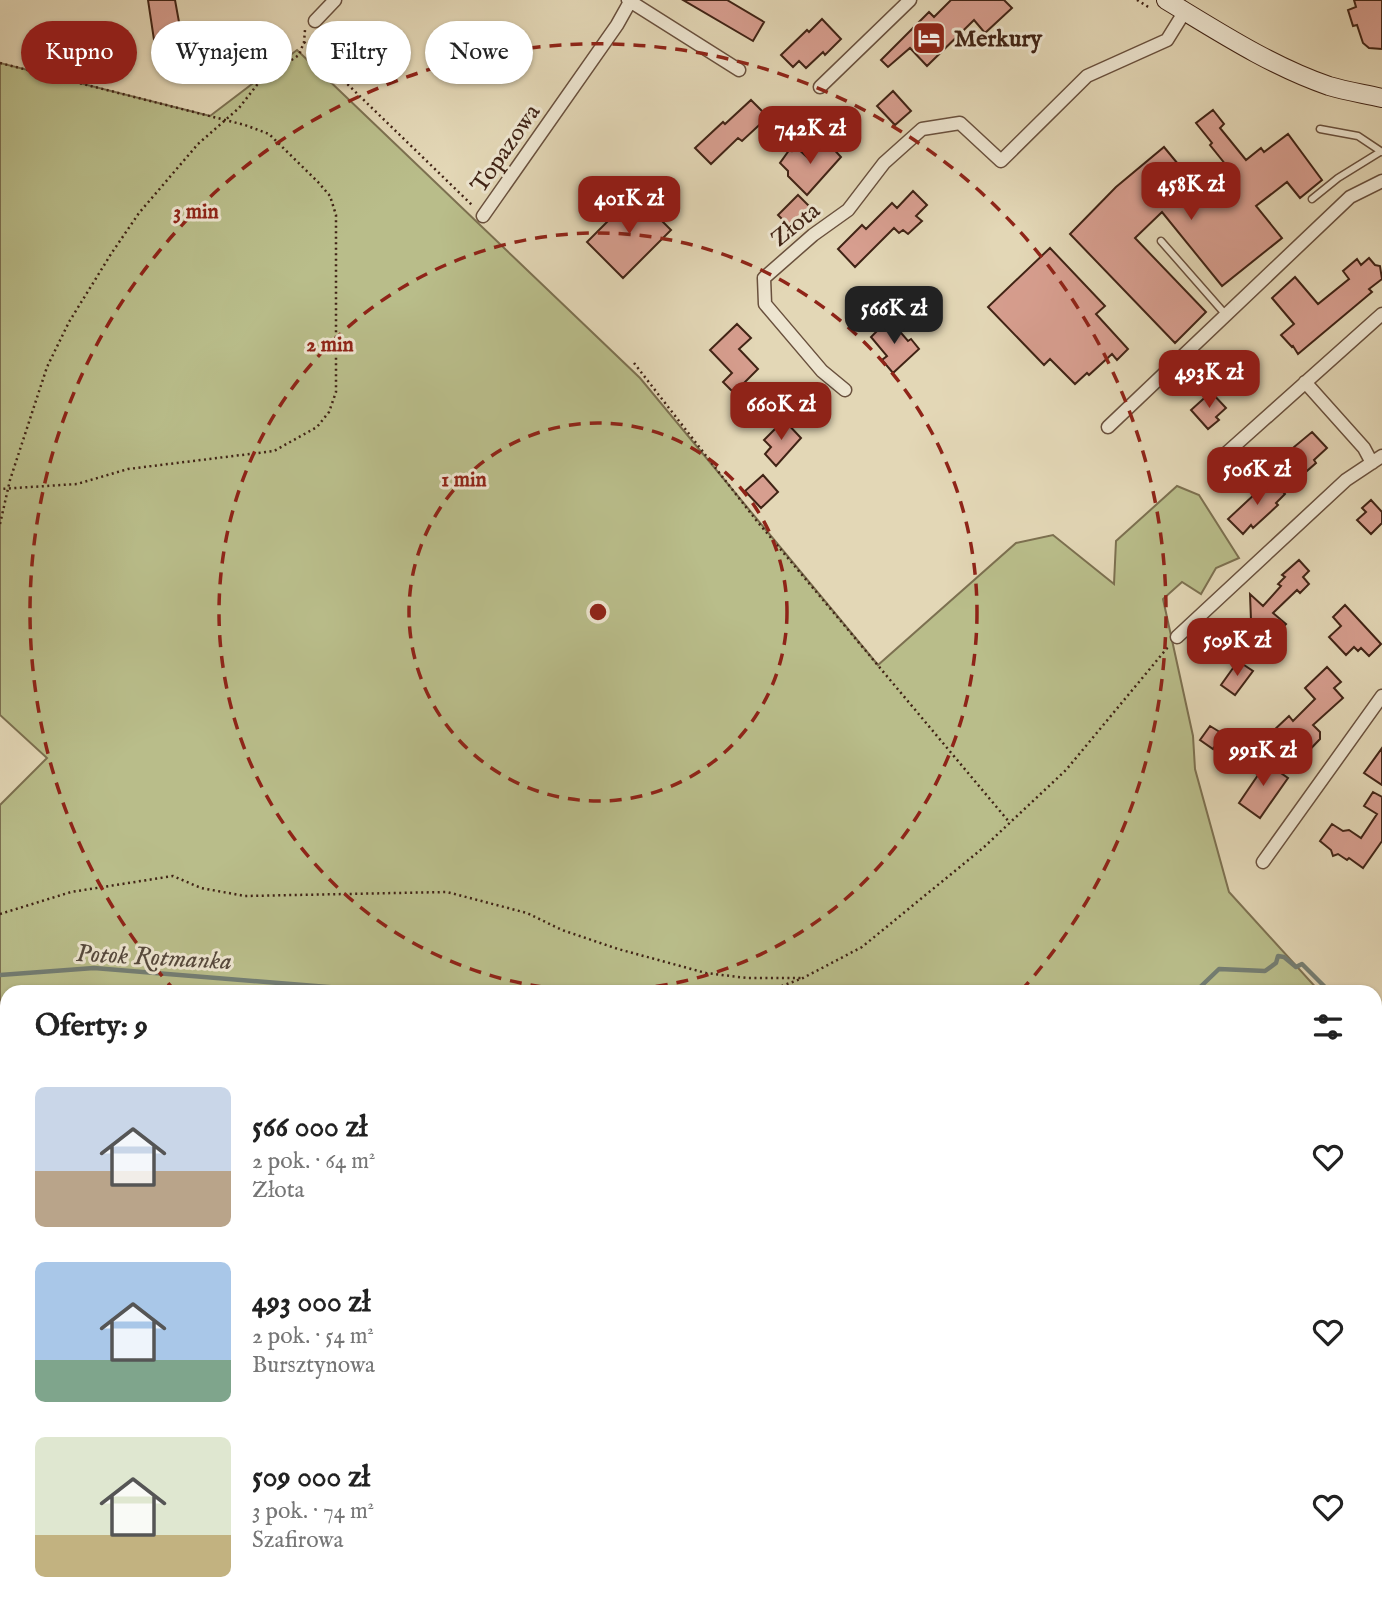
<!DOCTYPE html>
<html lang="pl">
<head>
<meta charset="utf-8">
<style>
	body { margin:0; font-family:"IM FELL English",serif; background:#f6f6f6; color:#222; height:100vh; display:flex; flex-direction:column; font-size:26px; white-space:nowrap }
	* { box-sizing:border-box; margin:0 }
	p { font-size:23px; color:#767676 }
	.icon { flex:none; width:38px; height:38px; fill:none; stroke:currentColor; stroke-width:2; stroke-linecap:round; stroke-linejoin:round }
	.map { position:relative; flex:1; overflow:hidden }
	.sheet { position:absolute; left:0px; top:985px; width:1382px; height:625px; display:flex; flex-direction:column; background:#fff; border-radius:21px 21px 0 0; box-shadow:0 2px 5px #0004 }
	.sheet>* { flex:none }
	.top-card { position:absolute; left:21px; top:21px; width:700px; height:63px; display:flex; gap:14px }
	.price { position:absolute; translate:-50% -60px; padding:0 16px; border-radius:14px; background:#8f2418; color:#fff; font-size:23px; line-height:46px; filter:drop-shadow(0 2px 4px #0008) }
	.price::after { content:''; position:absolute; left:50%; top:42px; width:21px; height:16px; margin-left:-10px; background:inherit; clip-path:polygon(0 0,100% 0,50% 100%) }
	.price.selected { background:#222; color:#fff }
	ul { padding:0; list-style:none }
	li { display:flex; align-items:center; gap:21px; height:175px; padding:0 35px }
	li span { display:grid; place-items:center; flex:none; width:196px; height:140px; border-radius:10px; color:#555 }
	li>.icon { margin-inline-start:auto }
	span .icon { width:84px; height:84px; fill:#fffc; stroke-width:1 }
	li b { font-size:30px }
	h2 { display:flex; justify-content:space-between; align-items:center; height:84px; padding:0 35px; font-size:30px }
	.pill { padding:0 24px; border-radius:32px; background:#fff; box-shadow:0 2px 5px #0004; font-size:24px; line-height:63px }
	.pill.selected { background:#8f2418; color:#fff }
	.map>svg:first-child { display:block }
	.green { fill:#b9bd8a; stroke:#7c7050; stroke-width:2 }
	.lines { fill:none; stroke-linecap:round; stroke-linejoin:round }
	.stream { stroke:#737d73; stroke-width:4.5 }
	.building { fill:#d79e8f; stroke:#402315; stroke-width:2 }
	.service-casing { stroke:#69503d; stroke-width:9 }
	.minor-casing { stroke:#69503d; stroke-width:15 }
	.secondary-casing { stroke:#402315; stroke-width:20 }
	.path { stroke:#402315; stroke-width:2.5; stroke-dasharray:2 3.5; stroke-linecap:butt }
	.service { stroke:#ede5d0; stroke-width:6 }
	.minor { stroke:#ede5d0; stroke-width:12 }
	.secondary { stroke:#ede5d0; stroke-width:18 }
	.ring { fill:none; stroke:#8f2418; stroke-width:3.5; stroke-dasharray:12 9 }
	.labels { text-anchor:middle; stroke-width:6; stroke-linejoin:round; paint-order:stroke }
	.poi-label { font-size:24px; font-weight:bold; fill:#402315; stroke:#ede5d0; text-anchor:start }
	.street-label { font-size:24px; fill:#402315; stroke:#ede5d0 }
	.water-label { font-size:26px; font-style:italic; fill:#55483c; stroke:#ede5d0 }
	.centre { fill:#8f2418; stroke:#ede5d0; stroke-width:3.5 }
	.ring-label { font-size:21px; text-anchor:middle; font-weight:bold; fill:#8f2418; stroke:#ede5d0; stroke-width:6; stroke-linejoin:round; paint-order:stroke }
</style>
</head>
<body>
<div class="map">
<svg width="1382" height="1609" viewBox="0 0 1382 1609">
	<rect width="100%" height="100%" fill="#e3d7b6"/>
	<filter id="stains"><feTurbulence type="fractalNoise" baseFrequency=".00286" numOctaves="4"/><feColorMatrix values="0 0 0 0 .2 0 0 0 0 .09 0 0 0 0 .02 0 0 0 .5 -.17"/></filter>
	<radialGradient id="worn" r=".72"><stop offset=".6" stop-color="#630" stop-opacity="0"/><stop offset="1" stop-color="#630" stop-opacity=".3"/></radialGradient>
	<path class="green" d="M297,50L640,378L878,665L1016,543L1053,535L1114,584L1116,541L1177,486L1199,495L1239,558L1216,568L1201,594L1182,582L1163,599L1193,736L1195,769L1229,892L1320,992H7V1603H1376V1053L1382,1060V1609H0V805L47,758L0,715V63L210,116Z"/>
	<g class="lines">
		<path class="stream" d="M0,975L94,968L390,992
			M1195,992L1219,969L1265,971L1276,963L1278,956L1284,957L1296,967L1302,964L1330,992
			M1376,1038L1382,1044
			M842,1609L845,1603"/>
	</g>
	<path class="building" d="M148,0H175L181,33L226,24L229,39L156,53Z
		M683,0H727L764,22L753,41Z
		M951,0H1004L1012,8L985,33L974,20L927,66L910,48L888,67L881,60L929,12L934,17Z
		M1354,0H1382V49L1369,48L1363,43L1357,25L1353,26L1348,10L1356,7Z
		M822,19L841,39L825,55L823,52L806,68L799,61L793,67L781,55L807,30L809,32Z
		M893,91L911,111L895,125L877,106Z
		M751,100L768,117L742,141L738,138L711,164L695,148L723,122L725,124Z
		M1213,110L1224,124L1220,128L1246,160L1261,148L1264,152L1288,134L1322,180L1300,198L1287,182L1256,206L1282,238L1222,286L1162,212L1135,238L1206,312L1175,343L1070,234L1116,187L1164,147L1206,198L1234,175L1210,145L1212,143L1196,123Z
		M827,142L841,157L807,195L788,176V171L780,163L790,149L792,151L796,147L809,159Z
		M913,191L927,205L916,216L922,221L908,234L903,230L899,233L894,228L855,267L838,249L862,225L866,229L892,203L897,208Z
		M635,194L671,230L623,278L587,242Z
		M798,195L810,207L790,227L778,215Z
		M1050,248L1105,306L1096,314L1128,349L1117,360L1112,354L1089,375L1087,373L1075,384L1050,359L1044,365L988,307Z
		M1369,258L1375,265L1380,266L1382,279L1369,289L1372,292L1298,354L1293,346L1292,347L1281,335L1294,324L1272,298L1295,277L1318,304L1349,279L1343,271L1357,259L1361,265Z
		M889,319L908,341L911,339L919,349L893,373L882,360L887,356L871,337Z
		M737,324L751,338L739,349L758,369L734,393L723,382L732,373L710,350Z
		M1211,392L1226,408L1216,417L1219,420L1208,429L1191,410Z
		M784,420L801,438L776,466L765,454L771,447L764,440Z
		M1312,432L1327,448L1314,460L1316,463L1300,477L1282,457Z
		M763,475L778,492L761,508L745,491Z
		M1271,479L1285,494L1276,503L1278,505L1253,528L1251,525L1243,534L1228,519Z
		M1371,500L1382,512V523L1371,534L1357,520L1366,512L1362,508Z
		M1299,560L1309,571L1303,577L1309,584L1300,593L1297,590L1273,613L1286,624L1280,630V639L1264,640V634L1251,620L1250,594L1263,606L1281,586L1278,584L1285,577L1282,575Z
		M1345,605L1381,644L1369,656L1361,648L1358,651L1354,647L1346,655L1329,637L1341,626L1333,617Z
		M1238,661L1253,671L1235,695L1221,685Z
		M1327,667L1341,682L1334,688L1343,698L1313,725L1320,732V739L1298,762L1271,733L1289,716L1293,721L1315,699L1305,688Z
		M1210,726L1223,734L1213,749L1200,740Z
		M1382,748V785L1364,773Z
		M1259,758L1288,778L1260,818L1239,803L1258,775L1251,769Z
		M1373,792L1382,797V841L1363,868L1349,858L1347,860L1338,854L1333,856L1331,850L1320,841L1332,824L1343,831L1349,830L1361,838L1377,814L1364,806Z"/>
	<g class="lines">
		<g class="service-casing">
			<path id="service" d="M1320,129L1358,136L1382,152
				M1312,199L1338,178L1380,152
				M1161,241L1226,315"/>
		</g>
		<g class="minor-casing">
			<path id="minor" d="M628,0L739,70
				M315,21L335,0
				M820,87L910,0
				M483,216L617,25L631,0
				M1305,382L1364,448L1372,463
				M845,390L822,371L765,304L764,278L813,235L848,210L884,163L922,129L960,123L1001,161L1087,76L1167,40L1185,11
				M1108,427L1350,197L1382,181
				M1222,457L1382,314
				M1177,637L1346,480L1382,456
				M1263,862L1382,696"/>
		</g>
		<g class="secondary-casing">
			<path id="secondary" d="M1166,0C1219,32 1271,66 1329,86C1346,91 1365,94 1382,98"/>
		</g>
		<path class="path" d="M1137,0L1150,8
			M304,42L473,206
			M0,63L245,125L269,134L318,182L330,196L336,215V392L329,412L317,427L274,451L128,469L77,484L0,489
			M634,363L756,520L1010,823
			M0,524L10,480L47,367L69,322L111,254L139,213L198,144L239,108L260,81L299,55L304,42L305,30
			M0,914L71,892L173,876L201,888L245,896L447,892L527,913L562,930L618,949L706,973L747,978H803
			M766,992L803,978L862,947L983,848L1066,770L1168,647
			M0,1152L7,1160
			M0,1590L7,1586
			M132,1603L137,1609
			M346,1603L357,1609
			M447,1603L452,1609
			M433,1609L434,1603"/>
		<use href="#service" class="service"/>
		<use href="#minor" class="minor"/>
		<use href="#secondary" class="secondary"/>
	</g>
	<g class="ring">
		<circle cx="598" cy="612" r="189"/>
		<circle cx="598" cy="612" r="379"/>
		<path d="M176 992A568 568 0 1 1 1020 992"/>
	</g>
	<defs>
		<g id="hotel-square" transform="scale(1.75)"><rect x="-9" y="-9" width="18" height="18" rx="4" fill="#8f2418" stroke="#ede5d0"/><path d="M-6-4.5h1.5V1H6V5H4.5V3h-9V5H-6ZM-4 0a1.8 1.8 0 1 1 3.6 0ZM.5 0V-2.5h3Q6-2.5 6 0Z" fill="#fff"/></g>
	</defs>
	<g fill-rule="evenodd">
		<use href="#hotel-square" x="929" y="38"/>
	</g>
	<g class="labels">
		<g class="poi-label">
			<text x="954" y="46">Merkury</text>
		</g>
		<g class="street-label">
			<text transform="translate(505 148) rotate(-55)" y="8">Topazowa</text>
			<text transform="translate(795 224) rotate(-39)" y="8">Złota</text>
		</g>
		<g class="water-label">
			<text transform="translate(154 956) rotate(3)" y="9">Potok Rotmanka</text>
		</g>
	</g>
	<circle cx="598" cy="612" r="10" class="centre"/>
	<g class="ring-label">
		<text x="196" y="218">3 min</text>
		<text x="330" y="351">2 min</text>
		<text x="464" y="486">1 min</text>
	</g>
	<rect width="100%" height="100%" filter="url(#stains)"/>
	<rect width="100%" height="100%" fill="url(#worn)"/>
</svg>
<b class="price" style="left:810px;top:166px">742K zł</b>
<b class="price" style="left:1191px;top:222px">458K zł</b>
<b class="price" style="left:629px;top:236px">401K zł</b>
<b class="price selected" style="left:894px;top:346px">566K zł</b>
<b class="price" style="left:1209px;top:410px">493K zł</b>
<b class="price" style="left:781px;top:442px">660K zł</b>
<b class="price" style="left:1257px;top:507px">506K zł</b>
<b class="price" style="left:1237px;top:678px">509K zł</b>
<b class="price" style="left:1263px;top:788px">991K zł</b>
<div class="top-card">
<a class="pill selected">Kupno</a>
<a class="pill">Wynajem</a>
<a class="pill">Filtry</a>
<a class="pill">Nowe</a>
</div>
<section class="sheet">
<h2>Oferty: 9<svg class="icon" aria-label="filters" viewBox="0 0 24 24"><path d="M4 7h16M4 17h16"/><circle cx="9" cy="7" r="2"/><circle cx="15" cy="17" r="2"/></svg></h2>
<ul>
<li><span style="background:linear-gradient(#c9d6e8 60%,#b9a48a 0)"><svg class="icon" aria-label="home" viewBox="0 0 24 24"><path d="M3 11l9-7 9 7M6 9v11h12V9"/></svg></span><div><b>566 000 zł</b><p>2 pok. · 64 m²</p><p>Złota</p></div><svg class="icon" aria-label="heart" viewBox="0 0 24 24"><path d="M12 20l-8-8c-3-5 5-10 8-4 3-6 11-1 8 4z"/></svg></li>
<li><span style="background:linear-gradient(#a9c7e8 70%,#7fa58c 0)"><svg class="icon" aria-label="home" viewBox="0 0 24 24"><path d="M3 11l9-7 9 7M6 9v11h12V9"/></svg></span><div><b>493 000 zł</b><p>2 pok. · 54 m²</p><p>Bursztynowa</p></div><svg class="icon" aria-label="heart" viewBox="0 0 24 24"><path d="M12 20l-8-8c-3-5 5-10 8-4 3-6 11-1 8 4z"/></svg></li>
<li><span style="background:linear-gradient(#dfe7d0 70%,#c2b280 0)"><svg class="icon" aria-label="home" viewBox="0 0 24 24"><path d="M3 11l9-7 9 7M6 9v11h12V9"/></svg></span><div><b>509 000 zł</b><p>3 pok. · 74 m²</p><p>Szafirowa</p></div><svg class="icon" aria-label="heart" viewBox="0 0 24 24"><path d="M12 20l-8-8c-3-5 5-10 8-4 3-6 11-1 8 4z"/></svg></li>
</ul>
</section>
</div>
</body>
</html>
